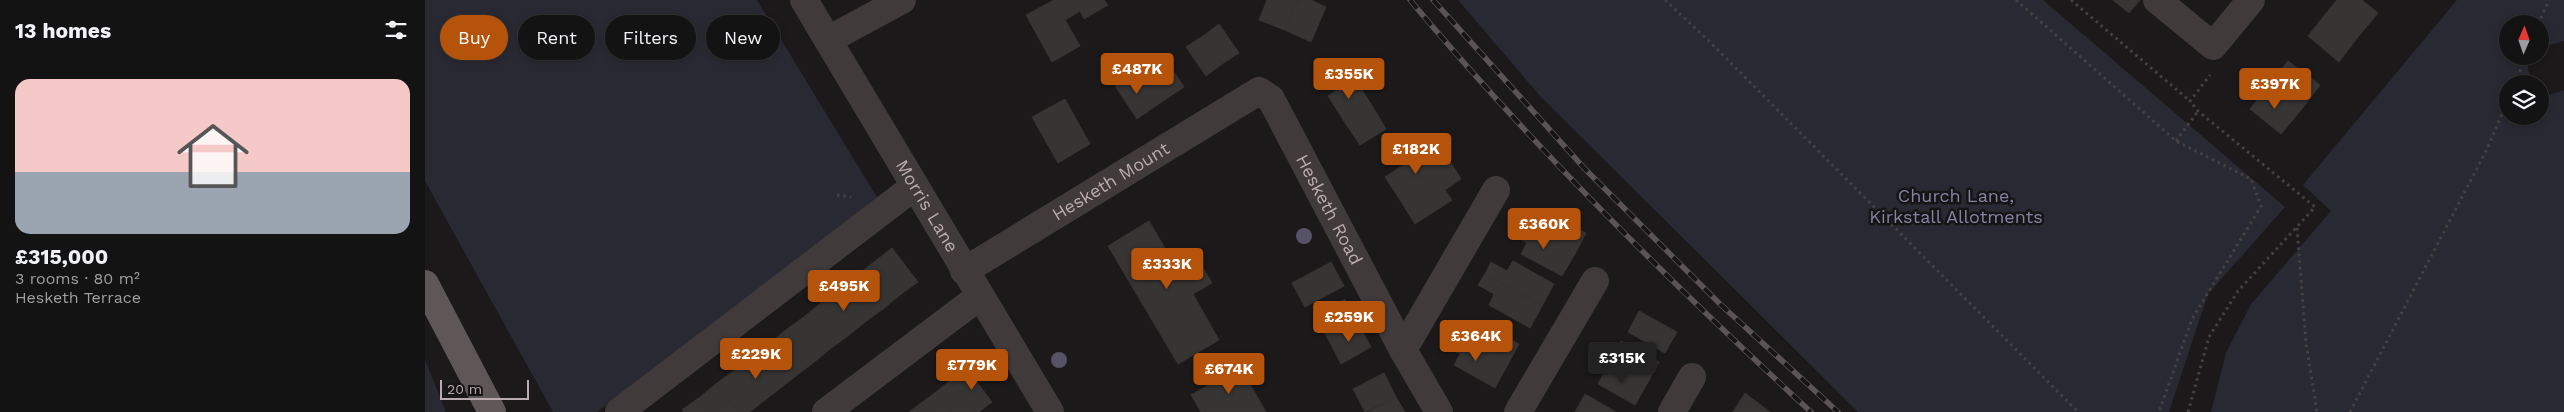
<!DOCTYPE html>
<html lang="en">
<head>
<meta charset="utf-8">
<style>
	body { margin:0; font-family:"Work Sans",sans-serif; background:#1d1c1c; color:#f1f3f6; height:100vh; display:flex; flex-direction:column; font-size:19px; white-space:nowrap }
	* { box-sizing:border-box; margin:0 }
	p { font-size:16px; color:#9d9ea0 }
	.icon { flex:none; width:28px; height:28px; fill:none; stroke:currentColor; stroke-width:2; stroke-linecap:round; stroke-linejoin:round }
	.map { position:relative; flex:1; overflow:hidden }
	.drawer { display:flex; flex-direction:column; background:#141313; width:425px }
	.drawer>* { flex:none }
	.hud { position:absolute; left:15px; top:15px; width:475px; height:45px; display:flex; gap:10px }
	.needle { width:32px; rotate:2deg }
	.fabs { position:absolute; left:2074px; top:15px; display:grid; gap:10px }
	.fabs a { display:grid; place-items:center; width:50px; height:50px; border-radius:50%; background:#141313; box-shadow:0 2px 8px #0003,0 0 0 1px #333233; font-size:25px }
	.scale { position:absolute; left:15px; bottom:12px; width:89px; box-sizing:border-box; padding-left:5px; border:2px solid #baabb0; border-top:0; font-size:14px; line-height:18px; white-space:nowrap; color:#baabb0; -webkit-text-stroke:4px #161414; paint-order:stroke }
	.price { position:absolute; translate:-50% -42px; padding:0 11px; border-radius:5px; background:#b45309; color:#fff; font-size:16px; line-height:32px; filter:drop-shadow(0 1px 2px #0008) }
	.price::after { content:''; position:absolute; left:50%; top:30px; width:15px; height:11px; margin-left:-8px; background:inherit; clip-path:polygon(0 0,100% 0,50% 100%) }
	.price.selected { background:#222; color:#fff }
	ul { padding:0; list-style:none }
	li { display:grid; align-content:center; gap:10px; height:265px; padding:0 15px }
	li span { display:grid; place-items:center; height:155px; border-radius:15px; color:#555 }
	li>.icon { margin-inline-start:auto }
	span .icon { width:90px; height:90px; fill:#fffc; stroke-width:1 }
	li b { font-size:21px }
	h2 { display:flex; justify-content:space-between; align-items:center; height:60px; padding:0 15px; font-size:21px }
	.pill { padding:0 18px; border-radius:22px; background:#141313; box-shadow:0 2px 8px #0003,0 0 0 1px #333233; font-size:18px; line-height:45px }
	.pill.selected { background:#b45309; color:#fff }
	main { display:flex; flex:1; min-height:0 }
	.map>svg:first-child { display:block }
	.green { fill:#292933 }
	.building { fill:#373434; stroke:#373333 }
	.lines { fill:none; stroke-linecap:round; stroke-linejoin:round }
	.path { stroke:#474042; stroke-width:3; stroke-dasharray:2.5 4; stroke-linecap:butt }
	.minor { stroke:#403a3b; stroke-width:28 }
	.major { stroke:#5f5658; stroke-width:28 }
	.rail-casing { stroke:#5b5355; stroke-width:5.5 }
	.rail { stroke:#161414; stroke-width:4; stroke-dasharray:11; stroke-linecap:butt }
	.tree { fill:#555365 }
	.labels { text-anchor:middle; stroke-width:5; stroke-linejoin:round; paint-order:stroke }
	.street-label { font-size:18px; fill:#baabb0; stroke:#161414 }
	.park-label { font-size:18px; fill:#8483a4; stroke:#161414 }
</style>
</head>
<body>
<main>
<section class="drawer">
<h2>13 homes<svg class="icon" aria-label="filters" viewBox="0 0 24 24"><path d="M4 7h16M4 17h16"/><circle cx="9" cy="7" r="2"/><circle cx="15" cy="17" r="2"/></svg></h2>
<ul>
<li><span style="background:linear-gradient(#f6c9c9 60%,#9aa5b1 0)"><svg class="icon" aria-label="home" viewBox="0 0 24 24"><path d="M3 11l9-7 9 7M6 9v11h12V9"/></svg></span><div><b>£315,000</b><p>3 rooms · 80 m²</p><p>Hesketh Terrace</p></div></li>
</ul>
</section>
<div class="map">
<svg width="2139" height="412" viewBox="0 0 2139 412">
	<rect width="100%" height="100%" fill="#1b1919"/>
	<path class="green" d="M0,0H332L453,199L172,412H128L0,181Z
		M1033,0H1618L1860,207L1783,294L1744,412H1433L1116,97Z
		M2032,0H2139V41L2115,48V24H2082V56H2101L2106,84H2082V116H2115V98L2139,90V412H1786L1801,353L1826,304L1906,211L1878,185Z
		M0,360L21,412H0Z"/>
	<path class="building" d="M629,0H679L683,5L659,19L655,11L640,20L655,46L627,62L601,15Z
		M842,0H873L860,30L834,20Z
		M873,0H886L901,7L886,42L860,30Z
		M1688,0H1715L1704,13Z
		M1912,0H1937L1953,13L1933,37L1902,12Z
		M1902,12L1933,37L1914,62L1883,36Z
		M794,24L814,53L797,64L778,36Z
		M778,36L797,64L781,76L761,47Z
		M737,54L759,87L735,103L713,70Z
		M1863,61L1895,85L1876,110L1844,85Z
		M713,70L735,103L712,119L690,86Z
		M930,79L946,104L919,121L903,96Z
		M1844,85L1876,110L1856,134L1825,109Z
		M640,99L665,144L633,163L607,117Z
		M946,104L961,129L935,145L919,121Z
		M996,153L1004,165L1020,154L1028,166L975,200L960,177Z
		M1028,166L1036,179L1020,190L1027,200L990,224L975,200Z
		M1120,210L1161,233L1150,254L1092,223L1099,211L1115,220Z
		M724,221L747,260L767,249L787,283L768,294L794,340L753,364L683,246Z
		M1092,223L1150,254L1137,276L1096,254L1102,243L1086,234Z
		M467,248L493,282L475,295L449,262Z
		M1088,261L1129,284L1117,306L1060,274L1066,262L1082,271Z
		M449,262L475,295L458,309L432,275Z
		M906,262L919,286L880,307L867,283Z
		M1060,274L1117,306L1105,328L1064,305L1069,294L1053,285Z
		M432,275L458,309L440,322L414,289Z
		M414,289L440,322L423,336L397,302Z
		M920,299L933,323L903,339L890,315Z
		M397,302L423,336L405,349L380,316Z
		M1214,311L1252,332L1240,353L1203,332Z
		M380,316L405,349L388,363L362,329Z
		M1053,321L1094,344L1082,366L1025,334L1031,322L1048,331Z
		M933,323L946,347L916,364L903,339Z
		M362,329L388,363L371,376L345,343Z
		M1025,334L1082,366L1070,388L1029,365L1035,354L1019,345Z
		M1196,341L1234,362L1222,384L1184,363Z
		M345,343L371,376L353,390L327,356Z
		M327,356L353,390L336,403L310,370Z
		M1184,363L1222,384L1210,405L1173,384Z
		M815,367L841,412H776L766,395Z
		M542,369L567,402L554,412H550L526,380Z
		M310,370L336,403L325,412H314L292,383Z
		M959,373L971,397L940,412L928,389Z
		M526,380L550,412H526L511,392Z
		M292,383L314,412H287L275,397Z
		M511,392L526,412H503L496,403Z
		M1320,393L1345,412H1308Z
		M1160,394L1191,412H1150Z
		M275,397L287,412H259L257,410Z
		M971,397L980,412H943Z
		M496,403L503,412H484Z"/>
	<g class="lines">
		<path class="path" d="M1240,0L1285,42L1653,412
			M1591,0L1751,141L1826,179L1836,206L1767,319L1734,412
			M1646,0L1765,101
			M2113,24L2124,0
			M2090,84L2101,56
			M1751,141L1773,111
			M412,195L426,197
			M1872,228L1881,343L1892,412
			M1763,412L1784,337L1813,291L1890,207L1773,111L1765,101L1785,75
			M1925,412L2062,149L2082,102"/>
		<g class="minor">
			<path id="s1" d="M379,0L625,412"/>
			<path d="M1732,0L1788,46L1826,0"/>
			<path d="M403,40L477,0"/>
			<path id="s2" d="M539,271L834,91L846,99L978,350L1014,412"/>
			<path d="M978,350L1071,190"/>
			<path d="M194,412L490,186"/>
			<path d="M401,412L555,296"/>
			<path d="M1093,412L1170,281"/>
			<path d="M1247,412L1267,377"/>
		</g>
		<path class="major" d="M0,284L67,412"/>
		<g class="rail-casing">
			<path id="rail" d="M985,0C1108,147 1245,282 1386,412
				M1008,0L1160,169L1295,304L1413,412"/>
		</g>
		<use href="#rail" class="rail"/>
	</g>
	<g class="tree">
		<circle cx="879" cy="236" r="8"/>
		<circle cx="634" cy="360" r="8"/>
	</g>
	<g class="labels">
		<g class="street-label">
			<text dy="6" stroke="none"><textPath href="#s2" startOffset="172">Hesketh Mount</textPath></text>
			<text dy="6" stroke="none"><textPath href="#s1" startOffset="240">Morris Lane</textPath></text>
			<text dy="6" stroke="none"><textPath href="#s2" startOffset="485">Hesketh Road</textPath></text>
		</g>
		<g class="park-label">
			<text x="1531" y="202">Church Lane,<tspan x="1531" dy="21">Kirkstall Allotments</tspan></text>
		</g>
	</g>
</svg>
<div class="fabs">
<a><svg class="needle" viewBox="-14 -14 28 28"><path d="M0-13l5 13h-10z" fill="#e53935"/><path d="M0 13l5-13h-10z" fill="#9d9ea0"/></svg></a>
<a><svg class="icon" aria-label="layers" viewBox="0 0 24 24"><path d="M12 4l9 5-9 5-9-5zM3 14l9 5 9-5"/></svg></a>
</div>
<div class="scale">20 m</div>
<b class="price" style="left:712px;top:95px">£487K</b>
<b class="price" style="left:924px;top:100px">£355K</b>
<b class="price" style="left:1850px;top:110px">£397K</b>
<b class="price" style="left:991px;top:175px">£182K</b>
<b class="price" style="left:1119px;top:250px">£360K</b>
<b class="price" style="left:742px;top:290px">£333K</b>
<b class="price" style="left:419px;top:312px">£495K</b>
<b class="price" style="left:924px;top:343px">£259K</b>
<b class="price" style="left:1051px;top:362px">£364K</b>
<b class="price" style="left:331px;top:380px">£229K</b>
<b class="price selected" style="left:1197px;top:384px">£315K</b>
<b class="price" style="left:547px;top:391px">£779K</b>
<b class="price" style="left:804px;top:395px">£674K</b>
<div class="hud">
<a class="pill selected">Buy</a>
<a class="pill">Rent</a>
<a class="pill">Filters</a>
<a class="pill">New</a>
</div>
</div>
</main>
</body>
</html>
